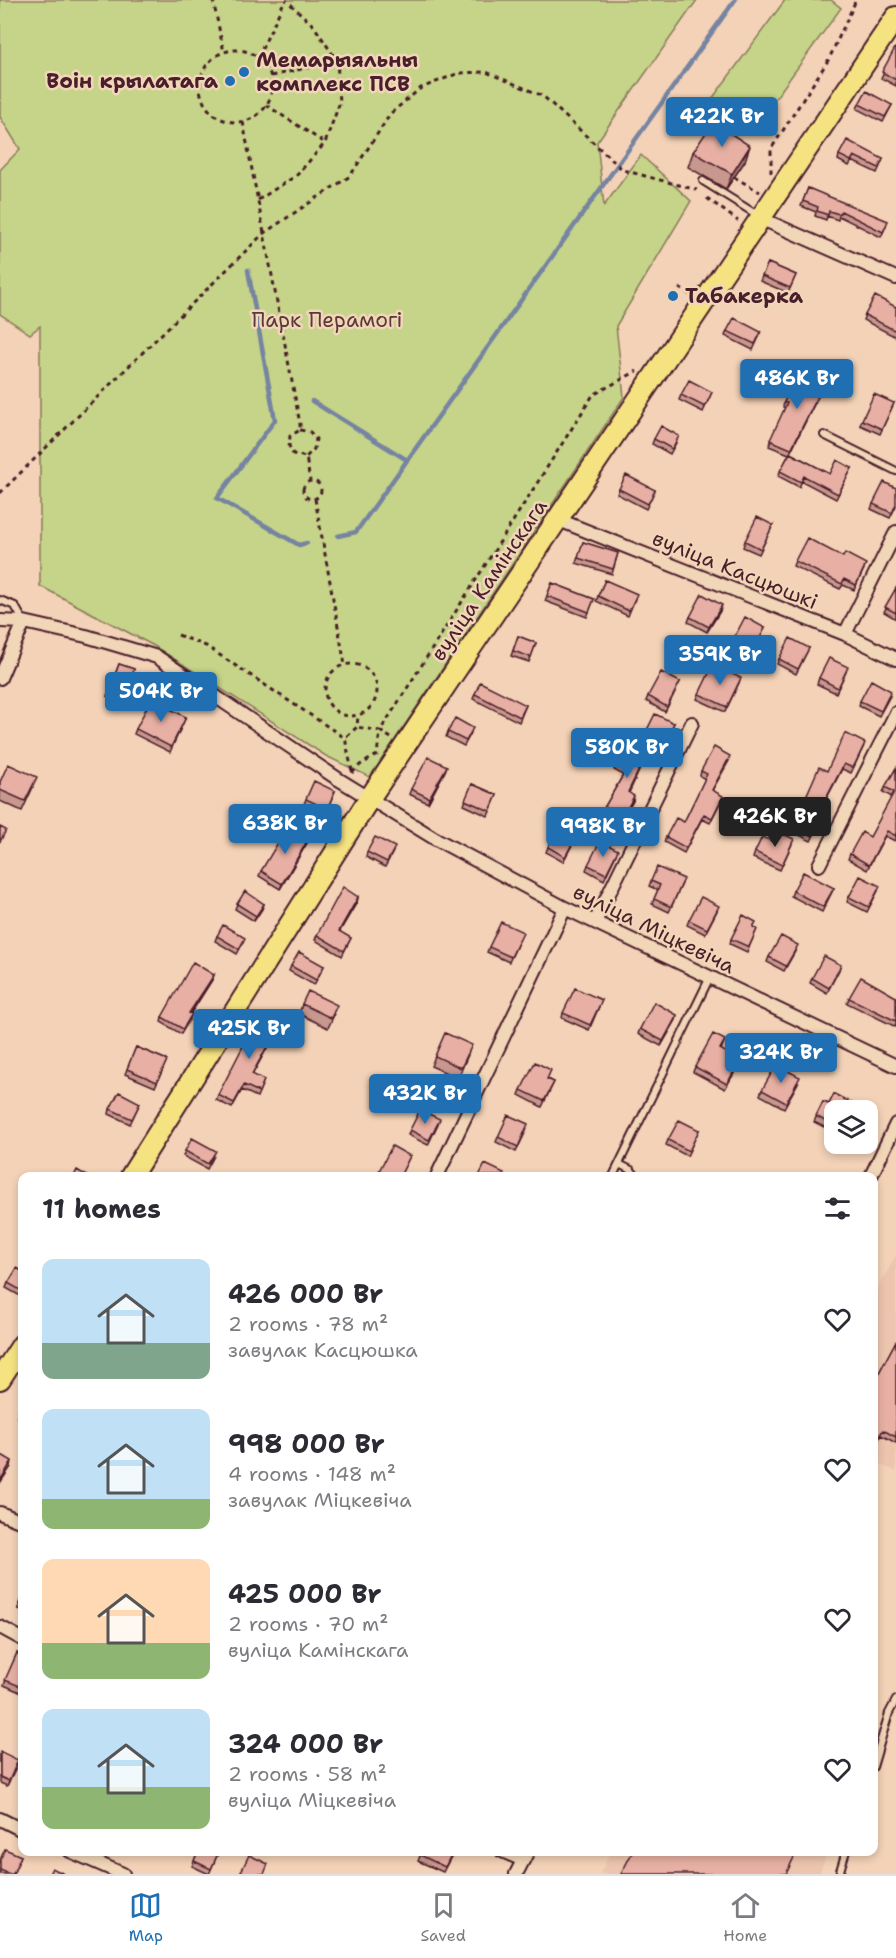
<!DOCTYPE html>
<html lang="en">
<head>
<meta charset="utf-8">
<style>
	body { margin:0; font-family:"Shantell Sans",sans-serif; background:#f2f2f3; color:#2b2b33; height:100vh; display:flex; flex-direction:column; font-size:22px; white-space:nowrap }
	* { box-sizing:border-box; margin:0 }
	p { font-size:20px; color:#7c7c81 }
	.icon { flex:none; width:33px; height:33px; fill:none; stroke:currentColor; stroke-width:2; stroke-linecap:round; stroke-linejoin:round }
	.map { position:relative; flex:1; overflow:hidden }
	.panel { position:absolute; left:18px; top:1172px; width:860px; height:684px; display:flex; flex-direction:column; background:#fff; border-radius:12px; box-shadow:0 3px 9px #0003 }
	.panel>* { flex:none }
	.tools { position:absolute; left:824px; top:1100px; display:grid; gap:12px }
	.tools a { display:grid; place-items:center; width:54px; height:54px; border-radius:12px; background:#fff; box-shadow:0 3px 9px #0003; font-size:30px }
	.price { position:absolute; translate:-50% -51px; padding:0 14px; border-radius:6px; background:#1f6fb2; color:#fff; font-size:20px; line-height:39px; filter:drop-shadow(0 2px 3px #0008) }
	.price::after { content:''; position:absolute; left:50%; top:36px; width:18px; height:14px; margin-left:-9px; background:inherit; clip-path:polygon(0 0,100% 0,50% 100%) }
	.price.active { background:#222; color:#fff }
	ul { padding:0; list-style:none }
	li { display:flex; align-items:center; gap:18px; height:150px; padding:0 24px }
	li span { display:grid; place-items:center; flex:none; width:168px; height:120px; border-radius:12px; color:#555 }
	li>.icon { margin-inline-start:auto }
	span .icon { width:72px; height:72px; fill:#fffc; stroke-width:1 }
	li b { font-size:26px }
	h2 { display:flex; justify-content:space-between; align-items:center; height:72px; padding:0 24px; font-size:26px }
	.menu { display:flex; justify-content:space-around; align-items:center; height:84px; border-top:2px solid #e1e1e2; background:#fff; font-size:16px; color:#7c7c81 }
	.menu a { display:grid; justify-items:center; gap:3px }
	.menu .active { color:#1f6fb2 }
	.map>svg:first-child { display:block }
	.built { fill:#edc5ae }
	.green { fill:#c5d488; stroke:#887a5a; stroke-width:1.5 }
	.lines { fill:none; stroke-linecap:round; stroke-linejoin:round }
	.stream { stroke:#7684a2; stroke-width:4.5 }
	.lane-casing { stroke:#4a1f2b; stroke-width:10 }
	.street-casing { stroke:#4a1f2b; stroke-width:16 }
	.primary-casing { stroke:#4a1f2b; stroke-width:24 }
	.path { stroke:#4a1f2b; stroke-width:3; stroke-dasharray:4.5 4.5; stroke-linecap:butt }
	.lane { stroke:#f1d6b8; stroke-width:6 }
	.street { stroke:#f1d6b8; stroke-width:12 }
	.primary { stroke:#f5e382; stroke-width:20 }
	.wall { fill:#c8978d; stroke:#4a1f2b; stroke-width:1.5 }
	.shaded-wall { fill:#a27b73; stroke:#4a1f2b; stroke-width:1.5 }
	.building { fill:#e8b0a4; stroke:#4a1f2b; stroke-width:1.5 }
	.poi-dot { fill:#1f6fb2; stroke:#f1d6b8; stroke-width:2 }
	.labels { text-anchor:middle; stroke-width:5; stroke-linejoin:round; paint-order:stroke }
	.poi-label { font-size:21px; font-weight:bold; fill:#4a1f2b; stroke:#f1d6b8; text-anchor:start }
	.park-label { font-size:21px; fill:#5c3a39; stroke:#f1d6b8 }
	.street-label { font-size:21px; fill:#4a1f2b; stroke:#f1d6b8 }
</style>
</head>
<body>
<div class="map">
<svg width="896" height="1874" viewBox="0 0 896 1874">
	<rect width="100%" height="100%" fill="#f3d2b7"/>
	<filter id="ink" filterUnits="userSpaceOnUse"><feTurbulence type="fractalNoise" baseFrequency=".0167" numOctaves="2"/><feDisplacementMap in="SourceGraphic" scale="12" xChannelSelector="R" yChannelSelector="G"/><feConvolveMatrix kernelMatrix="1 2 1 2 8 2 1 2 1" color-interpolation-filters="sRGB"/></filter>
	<g filter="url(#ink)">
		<path class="built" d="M896,1255V1471L873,1462V1297Z
			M611,1851H828L819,1874H600Z"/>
		<path class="green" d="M0,0H697L597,142L604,206L641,155L691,201L616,326L624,397L370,777L326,756L154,646L40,586V326L30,334L0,314V170L20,149L0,117Z
			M785,0H831L841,8L756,125L709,103Z"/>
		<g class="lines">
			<path class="stream" d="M248,270L275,420L217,498L299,545L307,543
				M312,401L407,460
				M338,536L356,532L735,0"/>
			<g class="lane-casing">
				<path id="lane" d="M703,181L759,216
					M824,435L896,471
					M0,600L15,606L24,622
					M619,1164L631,1170L636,1176
					M613,1176L710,977
					M873,1767L889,1713L896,1700
					M839,1874L846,1851"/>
			</g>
			<g class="street-casing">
				<path id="street" d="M762,219L896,278
					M559,520L845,634L896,659
					M0,621L24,622L86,636L157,657L338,779L434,838L565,908L896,1066
					M845,634L896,532
					M0,678L24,622
					M819,865L896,713
					M595,922L692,723
					M437,1176L565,908
					M871,1176L896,1124
					M0,1513L22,1522
					M0,1627L22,1639
					M0,1819L22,1830
					M70,1851L123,1874
					M502,1851L523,1860
					M516,1874L528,1851"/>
			</g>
			<g class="primary-casing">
				<path id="primary" d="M131,1176L369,799L896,17
					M0,1379L22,1345"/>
			</g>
			<path class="path" d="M213,0L224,52
				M200 86a36 36 0 1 1 72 0a36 36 0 1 1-72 0Z
				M258,57L285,0
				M271,76L337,61
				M266,105L325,143
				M243,122L300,424V430L290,436L289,446L293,454L306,457L307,461
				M771,173V149L829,59L856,0
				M734,177L760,192
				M707,198L738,221
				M258,200L297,175L325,143L340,102L337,61L314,26L286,0
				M679,288L691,295
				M300,430L310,432L316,439L314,449L306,457L310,481
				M303 490a9 9 0 1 1 18 0a9 9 0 1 1-18 0Z
				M0,493L264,233L350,176L391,113L421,88L459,73L486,72L543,96L623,170L697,190
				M315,499L345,665
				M178,635L206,646L345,738
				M325 690a26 26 0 1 1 52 0a26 26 0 1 1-52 0Z
				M391,738L380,731L593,395L637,371
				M352,771L345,738L357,727L358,715
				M352,773L360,765L377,755L380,731L357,727"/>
			<use href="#lane" class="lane"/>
			<use href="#street" class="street"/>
			<use href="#primary" class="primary"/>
		</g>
		<path class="wall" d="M896,48V86L881,78Z
			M859,104L892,105L883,122L857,109Z
			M693,152L745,161L726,189L688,167Z
			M839,155L883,159L877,173L852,161L849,166L838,160Z
			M808,188L886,226L881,237L839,216L838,220L827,216L826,220L815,216L816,212L801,206Z
			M768,263L796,275L788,293L760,281Z
			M896,307V337L863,320L865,315Z
			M727,331L759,337L753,350L725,336Z
			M822,389L790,453L830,474L852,468L836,499L802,481L799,487L778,476L789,454L769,446L785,408L783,407L784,402Z
			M712,392L703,412L679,400L681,395Z
			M894,403L880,434L860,425L862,420Z
			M654,439L677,441L670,454L652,444Z
			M619,489L655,490L646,509L617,494Z
			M873,504L896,506L890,518L871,509Z
			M773,525L759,554L743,547L745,541Z
			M583,542L618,553L612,574L576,563Z
			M795,561L864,569L854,590L843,585L840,589L793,566Z
			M605,580L635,599L628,616L596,601Z
			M552,583L594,599L587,617L545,601Z
			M896,588V619L884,612Z
			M720,611L707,632L688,622L690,617Z
			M765,628L752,654L732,643L734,638Z
			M518,636L536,643L529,662L511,656Z
			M809,648L796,674L777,664L779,659Z
			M119,664L134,669L122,702L107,696Z
			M846,672L836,693L817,684L819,678Z
			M680,682L665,712L646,701L648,696Z
			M739,683L725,712L697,699L699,694Z
			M475,694L526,705L519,722L473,699Z
			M890,696L879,716L859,706L860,701Z
			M186,717L170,752L134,734L136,729Z
			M674,723L661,750L642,741L644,736Z
			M448,732L471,733L464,746L446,737Z
			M650,747L629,793L633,801L620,823L602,813L604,808L623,775L614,770L616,765L638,749Z
			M863,748L851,773L842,769L820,810L823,817L811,841L791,831L793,826L827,771Z
			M729,761L712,791L721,801L710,823L702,819L684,853L664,842L666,837L684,822L705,779L700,776L701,771Z
			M896,768V839L895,841L885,836L867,870L848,859L850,854L870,837L892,797L883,792Z
			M445,771L428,803L409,794L411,789Z
			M0,782L33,787L22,811L0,801Z
			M472,784L497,795L488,816L464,805Z
			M335,791L325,814L304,804L306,799Z
			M577,836L563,862L546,852L548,847Z
			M309,838L307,843L280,889L259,876L261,871Z
			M772,841L792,844L780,870L753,858L755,852Z
			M367,852H393L385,867L366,857Z
			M616,855L604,880L586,870L588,865Z
			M651,881L682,884L669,912L652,904L658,890L649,886Z
			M834,888L822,912L791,896L793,891Z
			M878,891L867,912L847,902L849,897Z
			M358,897L357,902L339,932L351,938L342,956L315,940L317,935Z
			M237,904H264L262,909L254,921L235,909Z
			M717,911L705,934L687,925L689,920Z
			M754,928L757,929L747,952L730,944L731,939Z
			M217,936L243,943L237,954L215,941Z
			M521,937L509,962L487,952L489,947Z
			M796,950L784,971L767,962L769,957Z
			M291,966H324L314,985L289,971Z
			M839,970L827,993L810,983L812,978Z
			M214,975L212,980L190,1014H192L190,1019L181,1034L161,1022L162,1017Z
			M896,997V1027L847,1003L849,998Z
			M602,1000L589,1030L562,1018L563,1013Z
			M302,1004L334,1015L328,1028L299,1014Z
			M676,1020L661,1046L638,1034L640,1029Z
			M279,1025L277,1030L252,1075L264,1080L257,1097L242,1090L232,1108L216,1100L218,1095Z
			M725,1040L721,1050L739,1065L725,1089L693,1072L695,1067Z
			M136,1047L167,1060L155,1087L125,1074Z
			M468,1055L458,1078L431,1066L435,1056Z
			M548,1079L554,1082L542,1107L519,1095L521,1090Z
			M798,1083L784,1108L760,1095L762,1090Z
			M834,1094L855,1105L853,1110H834V1132L814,1122L823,1102L829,1104Z
			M140,1103L130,1124L109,1114L110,1109Z
			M438,1124L428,1145L408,1135L410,1130Z
			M527,1129L516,1152L496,1142L498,1137Z
			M699,1130L687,1156L666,1145L668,1140Z
			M185,1151L214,1156L207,1169L183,1156Z
			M410,1156L400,1176H377L379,1171Z
			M22,1271V1297L6,1288L8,1283Z
			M896,1341V1443L881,1435L877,1443L873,1441V1384Z
			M22,1406V1421L17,1417Z
			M22,1598V1610L18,1609Z
			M17,1653L22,1655V1693L4,1685Z
			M0,1755L17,1765L7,1786L0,1783Z
			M159,1851H168L167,1854Z
			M198,1851H219L209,1874L192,1866Z
			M422,1851H454L443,1872L418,1861Z
			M21,1856L13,1874H0V1860Z"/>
		<path class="shaded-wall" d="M750,146L745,161L726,189L732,174Z
			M722,605L720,611L707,632L709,627Z
			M844,764L842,769L818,815L820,810Z
			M447,766L445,771L428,803L429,798Z
			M634,796L633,801L620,823L622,818Z
			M309,838L307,843L280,889L282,884Z
			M358,897L357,902L337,936L339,931Z
			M264,904L262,909L254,921L256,916Z
			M214,975L212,980L188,1018L189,1013Z
			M677,1015L676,1020L661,1046L663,1041Z
			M279,1025L277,1030L250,1079L252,1074Z
			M12,1461L11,1467L0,1483V1481Z"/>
		<path class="building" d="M895,48H896V80L882,72Z
			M866,91L892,105L885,117L859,104Z
			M713,122L750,146L732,174L693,152Z
			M847,140L883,159L879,168L854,156L851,161L839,155Z
			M808,188L888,221L883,232L841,211L839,214L829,211L828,215L817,211L818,207L803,201Z
			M768,263L796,275L790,288L762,276Z
			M875,296L896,307V331L865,315Z
			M734,318L761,332L755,344L727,331Z
			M799,372L824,384L791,449L770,440L787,403L784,402Z
			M689,380L712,392L705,407L681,395Z
			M874,394L894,403L882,429L862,420Z
			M661,426L679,436L672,449L654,439Z
			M790,453L830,474L837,460L852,468L838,494L804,476L801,482L780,471Z
			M626,475L655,490L648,504L619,489Z
			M884,482L896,488V504L892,513L873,504Z
			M757,517L773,525L761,549L745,541Z
			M807,538L843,557L845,553L866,564L856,585L844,579L842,584L795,561Z
			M583,542L618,553L613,569L578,558Z
			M605,580L637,594L629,611L598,596Z
			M552,583L594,599L589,612L547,596Z
			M896,588V613L885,607Z
			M702,594L722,605L709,627L690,617Z
			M745,617L765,628L754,649L734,638Z
			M518,636L536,643L531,657L513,651Z
			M790,638L809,648L798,669L779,659Z
			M829,658L848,667L838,688L819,678Z
			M119,664L134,669L126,692L111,686Z
			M713,665L741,678L727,707L699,694Z
			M661,672L680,682L667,707L648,696Z
			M871,680L891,691L881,711L860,701Z
			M480,682L526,705L520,717L475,694Z
			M151,699L186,717L171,747L136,729Z
			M655,714L674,723L663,745L644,736Z
			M455,718L473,728L466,741L448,732Z
			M845,733L865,743L853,768L844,764L820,810L824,812L813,836L793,826L819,767L827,771Z
			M642,743L650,747L628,792L634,796L622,818L604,808L626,770L616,765L626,744L638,749Z
			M714,747L730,756L712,790L723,796L712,818L704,814L686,848L666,837L676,818L684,822L707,774L701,771Z
			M428,757L447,766L429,798L411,789Z
			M8,764L37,777L25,801L0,790V782Z
			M896,768V836L887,831L869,865L850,854L862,832L870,837L894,792L885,787Z
			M314,781L335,791L327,809L306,799Z
			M472,784L497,795L490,811L465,800Z
			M562,822L579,831L565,857L548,847Z
			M288,826L309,838L282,884L261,871Z
			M0,827L6,830L0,842Z
			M777,831L794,839L782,865L755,852L762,837L772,841Z
			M375,837L395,847L387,862L367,852Z
			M600,841L618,850L606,874L588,865Z
			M657,867L684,879L671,907L654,899L660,885L651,881Z
			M803,872L834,888L823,907L793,891Z
			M860,876L880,886L869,907L849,897Z
			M343,887L358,897L339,931L351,938L344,951L317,935Z
			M245,891L264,904L256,916L237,904Z
			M701,897L719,906L707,929L689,920Z
			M743,915L756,922L753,927L757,929L749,947L731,939Z
			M501,922L523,932L511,957L489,947Z
			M223,925L245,938L239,949L217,936Z
			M781,936L798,945L786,966L769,957Z
			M299,952L324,966L316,980L291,966Z
			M824,956L841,965L829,988L812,978Z
			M193,962L214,975L189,1013L192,1014L183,1029L162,1017Z
			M861,977L896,997V1021L849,998Z
			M575,988L602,1000L590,1025L563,1013Z
			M308,991L337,1005L331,1018L302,1004Z
			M654,1002L677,1015L663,1041L640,1029Z
			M259,1015L279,1025L252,1074L264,1080L259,1092L244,1085L234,1103L218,1095Z
			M445,1033L472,1045L461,1068L435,1056Z
			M713,1034L725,1040L720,1049L740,1060L727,1084L695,1067Z
			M136,1047L167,1060L157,1082L127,1069Z
			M535,1062L551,1070L547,1079L554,1082L544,1101L521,1090Z
			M776,1065L800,1077L786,1103L762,1090Z
			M119,1092L140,1103L132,1119L110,1109Z
			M834,1094L855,1105L852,1110H834V1126L816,1116L823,1102L829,1104Z
			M420,1110L440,1119L429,1140L410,1130Z
			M508,1115L528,1124L518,1147L498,1137Z
			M679,1120L699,1130L689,1151L668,1140Z
			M192,1138L216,1151L208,1164L185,1151Z
			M392,1146L410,1156L400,1176H388L379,1171Z
			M485,1164L504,1173L502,1176H479Z
			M77,1170L87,1176H74Z
			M17,1268L22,1271V1291L8,1283Z
			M896,1341V1437L883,1430L878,1438L873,1435V1384Z
			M22,1406V1415L18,1412Z
			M0,1454L12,1461L0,1481Z
			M17,1653L22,1655V1687L5,1680Z
			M1,1752L18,1760L9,1781L0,1777V1755Z
			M5,1849L21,1856L13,1874H10L0,1870V1860Z
			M198,1851H219L211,1869L194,1861Z
			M422,1851H453L445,1867L420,1855Z
			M633,1851H797L786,1874H621Z
			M249,1855L268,1864L264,1874H240Z
			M52,1868L64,1874H49Z"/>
	</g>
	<g class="poi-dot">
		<circle cx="244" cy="72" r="6"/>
		<circle cx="230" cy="81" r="6"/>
		<circle cx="673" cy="296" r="6"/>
	</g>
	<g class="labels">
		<g class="poi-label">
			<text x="256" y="67">Мемарыяльны<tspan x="256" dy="24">комплекс ПСВ</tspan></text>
			<text x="218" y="88" text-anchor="end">Воін крылатага</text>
			<text x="685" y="303">Табакерка</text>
		</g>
		<g class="park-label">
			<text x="327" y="327">Парк Перамогі</text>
		</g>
		<g class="street-label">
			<text transform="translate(735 570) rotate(22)" y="7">вуліца Касцюшкі</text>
			<text transform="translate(489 580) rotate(-56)" y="7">вуліца Камінскага</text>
			<text transform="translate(654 929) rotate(26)" y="7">вуліца Міцкевіча</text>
		</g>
	</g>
</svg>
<div class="tools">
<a><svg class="icon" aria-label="layers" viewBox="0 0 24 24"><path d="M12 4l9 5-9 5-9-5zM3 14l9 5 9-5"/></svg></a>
</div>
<b class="price" style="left:722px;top:148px">422K Br</b>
<b class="price" style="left:797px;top:410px">486K Br</b>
<b class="price" style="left:720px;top:686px">359K Br</b>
<b class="price" style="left:161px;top:723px">504K Br</b>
<b class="price" style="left:627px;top:779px">580K Br</b>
<b class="price active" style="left:775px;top:848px">426K Br</b>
<b class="price" style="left:285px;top:855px">638K Br</b>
<b class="price" style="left:603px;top:858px">998K Br</b>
<b class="price" style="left:249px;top:1060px">425K Br</b>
<b class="price" style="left:781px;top:1084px">324K Br</b>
<b class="price" style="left:425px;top:1125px">432K Br</b>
<section class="panel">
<h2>11 homes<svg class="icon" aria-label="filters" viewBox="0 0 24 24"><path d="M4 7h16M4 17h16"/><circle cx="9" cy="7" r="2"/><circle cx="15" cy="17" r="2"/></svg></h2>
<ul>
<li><span style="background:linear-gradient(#bfe0f5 70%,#7fa58c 0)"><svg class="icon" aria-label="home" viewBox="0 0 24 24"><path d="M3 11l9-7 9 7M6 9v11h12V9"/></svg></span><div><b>426 000 Br</b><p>2 rooms · 78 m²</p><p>завулак Касцюшка</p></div><svg class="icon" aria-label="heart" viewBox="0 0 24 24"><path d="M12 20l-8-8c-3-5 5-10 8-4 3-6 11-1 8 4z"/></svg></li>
<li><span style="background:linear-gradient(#bfe0f5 75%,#8fb573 0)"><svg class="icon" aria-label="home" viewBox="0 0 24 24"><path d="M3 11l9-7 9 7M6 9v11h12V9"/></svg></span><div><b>998 000 Br</b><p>4 rooms · 148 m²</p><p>завулак Міцкевіча</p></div><svg class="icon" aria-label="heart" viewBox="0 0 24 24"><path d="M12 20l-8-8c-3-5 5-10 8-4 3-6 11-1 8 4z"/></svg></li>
<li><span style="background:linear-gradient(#ffd9b3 70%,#8fb573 0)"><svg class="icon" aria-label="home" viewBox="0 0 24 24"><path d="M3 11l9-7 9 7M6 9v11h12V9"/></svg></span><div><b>425 000 Br</b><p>2 rooms · 70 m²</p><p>вуліца Камінскага</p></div><svg class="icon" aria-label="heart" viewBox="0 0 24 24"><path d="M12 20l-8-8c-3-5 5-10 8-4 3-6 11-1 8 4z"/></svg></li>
<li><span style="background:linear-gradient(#bfe0f5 65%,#8fb573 0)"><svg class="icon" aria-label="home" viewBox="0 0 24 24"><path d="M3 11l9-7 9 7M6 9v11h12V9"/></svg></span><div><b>324 000 Br</b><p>2 rooms · 58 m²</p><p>вуліца Міцкевіча</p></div><svg class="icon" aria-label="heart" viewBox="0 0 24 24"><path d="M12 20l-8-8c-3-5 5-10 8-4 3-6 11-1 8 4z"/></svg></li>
</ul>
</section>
</div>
<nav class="menu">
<a class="active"><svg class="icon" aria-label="map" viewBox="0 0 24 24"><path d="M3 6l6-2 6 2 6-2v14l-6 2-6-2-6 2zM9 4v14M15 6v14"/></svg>Map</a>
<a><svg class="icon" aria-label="saved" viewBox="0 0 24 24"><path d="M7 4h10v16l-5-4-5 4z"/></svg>Saved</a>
<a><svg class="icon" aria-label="home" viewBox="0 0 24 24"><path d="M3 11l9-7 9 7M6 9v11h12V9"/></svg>Home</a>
</nav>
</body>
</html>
